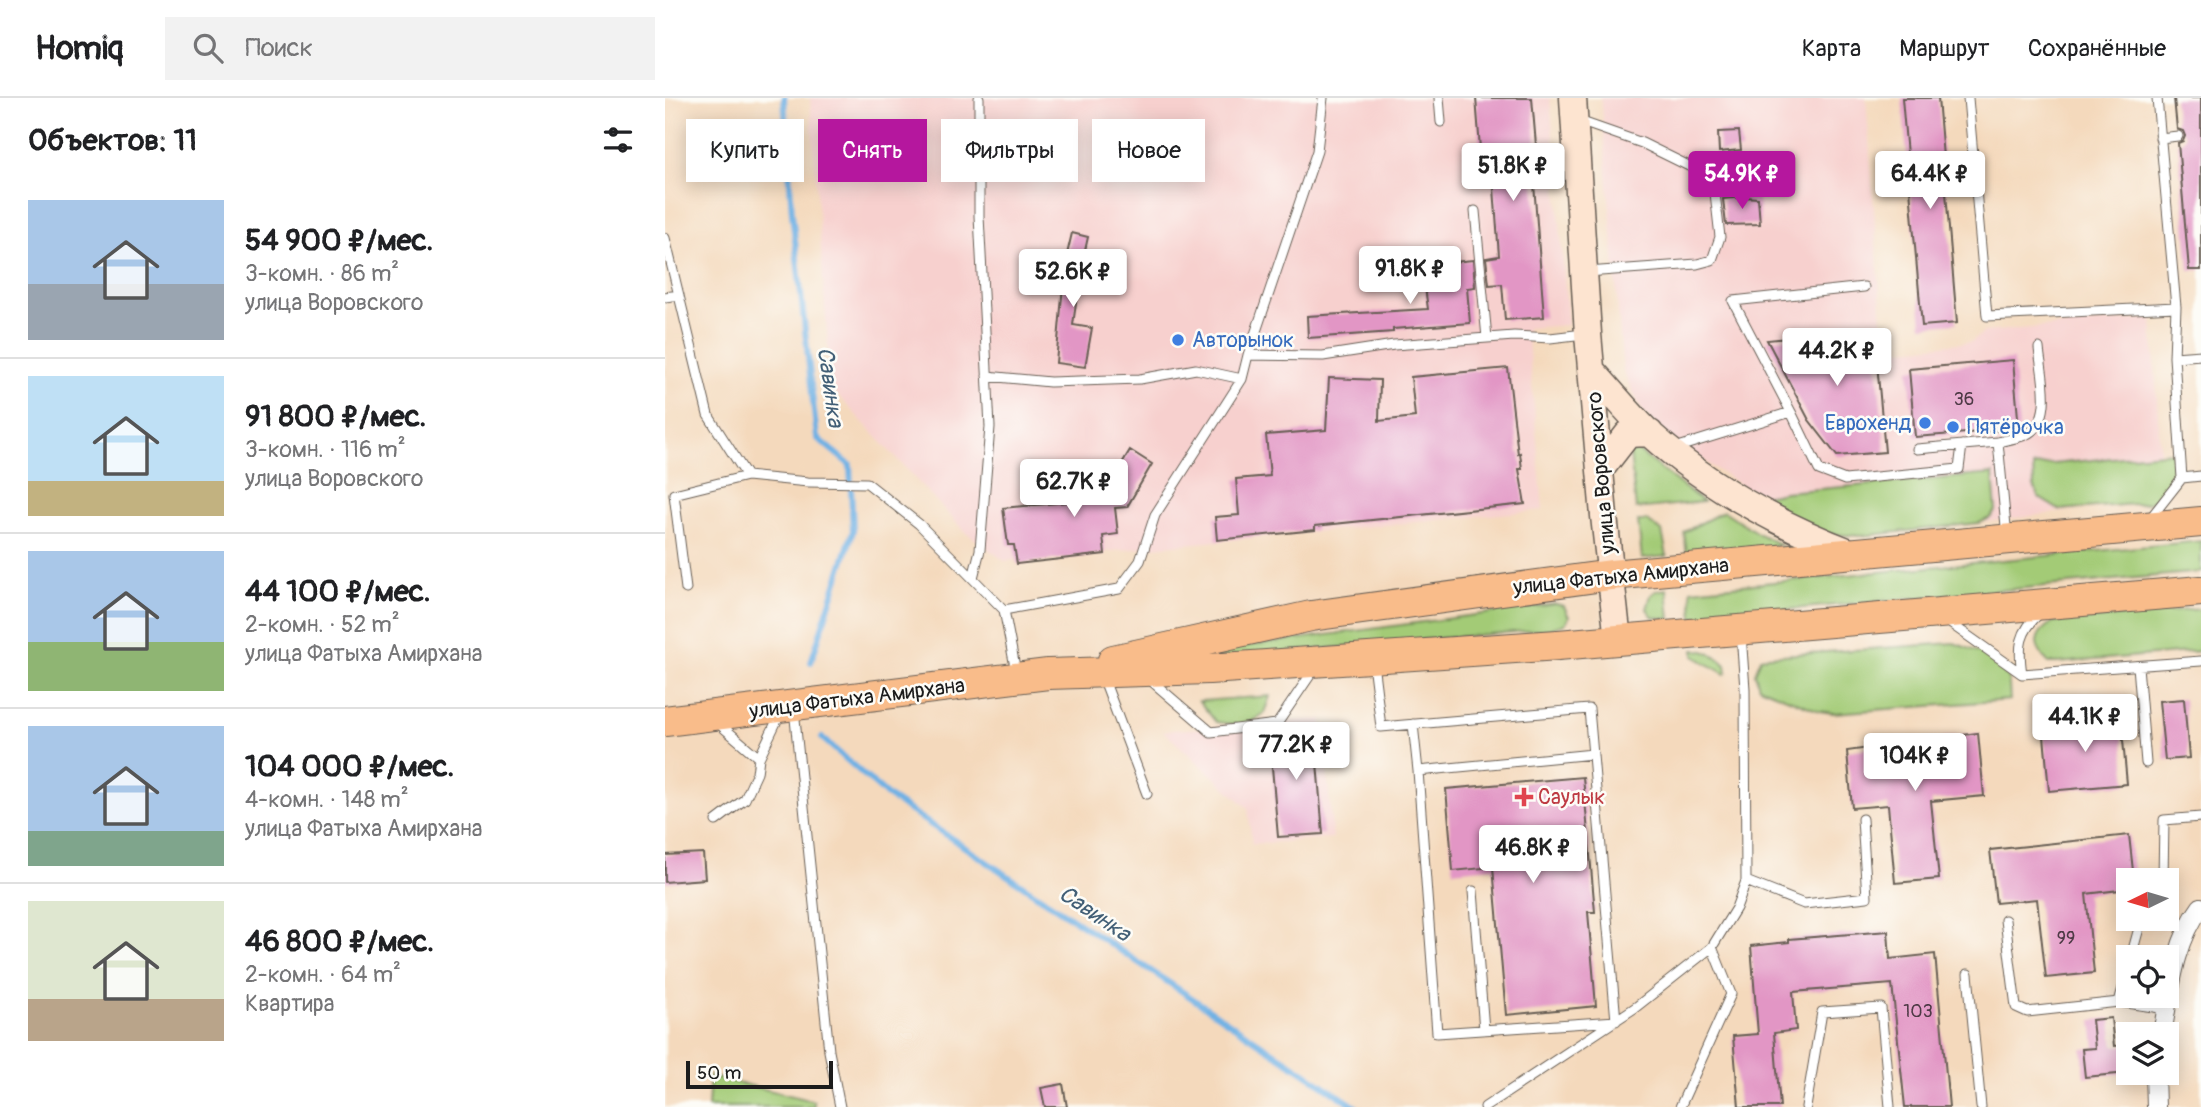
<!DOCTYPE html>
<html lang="ru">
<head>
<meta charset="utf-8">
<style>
	body { margin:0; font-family:Pangolin,sans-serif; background:#f2f2f2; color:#202124; height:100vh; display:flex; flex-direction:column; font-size:26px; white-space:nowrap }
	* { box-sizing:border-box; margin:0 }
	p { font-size:23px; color:#757577 }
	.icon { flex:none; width:38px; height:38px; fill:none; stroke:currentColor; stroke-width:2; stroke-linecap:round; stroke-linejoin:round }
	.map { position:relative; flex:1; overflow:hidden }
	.panel { display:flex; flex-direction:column; background:#fff; width:665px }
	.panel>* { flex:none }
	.guide { position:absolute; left:21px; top:21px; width:665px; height:63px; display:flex; gap:14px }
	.needle { width:46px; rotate:265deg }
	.controls { position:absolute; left:1451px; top:770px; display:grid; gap:14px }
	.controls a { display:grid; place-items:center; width:63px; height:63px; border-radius:0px; background:#fff; box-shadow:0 4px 18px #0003; font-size:35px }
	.scale { position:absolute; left:21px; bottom:18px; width:147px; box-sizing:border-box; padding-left:7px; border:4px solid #1c1c1c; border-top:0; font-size:19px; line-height:24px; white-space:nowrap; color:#1c1c1c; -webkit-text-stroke:5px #fdfcf7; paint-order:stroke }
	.price { position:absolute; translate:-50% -60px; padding:0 16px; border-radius:7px; background:#fff; color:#222; font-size:23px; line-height:46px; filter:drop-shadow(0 2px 4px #0008) }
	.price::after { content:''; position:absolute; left:50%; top:42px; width:21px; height:16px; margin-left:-10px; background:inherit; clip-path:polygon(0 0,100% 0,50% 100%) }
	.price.on { background:#b5179e; color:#fff }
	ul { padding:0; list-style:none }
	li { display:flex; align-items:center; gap:21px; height:175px; padding:0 28px }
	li+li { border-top:2px solid #e0e0e0 }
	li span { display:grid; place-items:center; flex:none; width:196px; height:140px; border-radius:0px; color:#555 }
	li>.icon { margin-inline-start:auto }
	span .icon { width:84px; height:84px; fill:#fffc; stroke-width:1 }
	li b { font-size:30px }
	h2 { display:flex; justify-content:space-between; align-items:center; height:84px; padding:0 28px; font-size:30px }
	.chip { padding:0 24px; border-radius:0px; background:#fff; box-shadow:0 4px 18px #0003; font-size:24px; line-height:63px }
	.chip.on { background:#b5179e; color:#fff }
	header { display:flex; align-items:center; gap:42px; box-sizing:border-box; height:98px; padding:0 35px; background:#fff; border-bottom:2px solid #e0e0e0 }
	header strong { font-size:33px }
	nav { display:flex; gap:38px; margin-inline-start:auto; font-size:24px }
	.search { width:490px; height:63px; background:#f2f2f2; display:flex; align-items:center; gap:18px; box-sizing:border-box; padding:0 24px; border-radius:0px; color:#757577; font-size:26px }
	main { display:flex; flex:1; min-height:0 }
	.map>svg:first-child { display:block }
	.built { fill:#f7d0ce }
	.green { fill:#a3cb76; stroke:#607449; stroke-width:2 }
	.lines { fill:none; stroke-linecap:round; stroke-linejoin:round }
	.stream { stroke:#70b1e4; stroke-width:6 }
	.building { fill:#e296c5 }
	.lane-casing { stroke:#685e54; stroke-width:11 }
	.street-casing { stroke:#685e54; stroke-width:20 }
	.secondary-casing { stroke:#685e54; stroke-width:29 }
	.primary-casing { stroke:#685e54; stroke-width:32 }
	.lane { stroke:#fff; stroke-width:9 }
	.street { stroke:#fff; stroke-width:18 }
	.secondary { stroke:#fde4d0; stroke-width:26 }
	.primary { stroke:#f9bc8a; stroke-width:30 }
	.shop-dot { fill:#3f7fe0; stroke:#fdfcf7; stroke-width:2.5 }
	.health-dot { fill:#e0444e; stroke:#fdfcf7; stroke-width:2.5 }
	.labels { text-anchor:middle; stroke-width:5; stroke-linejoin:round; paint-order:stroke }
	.number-label { font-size:18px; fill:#4e3a46 }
	.shop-label { font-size:21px; fill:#366cbe; stroke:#fdfcf7; text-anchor:start }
	.street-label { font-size:21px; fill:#1c1c1c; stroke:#fdfcf7 }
	.health-label { font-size:21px; fill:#be3a42; stroke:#fdfcf7; text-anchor:start }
	.water-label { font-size:23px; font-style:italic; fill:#425f76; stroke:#fdfcf7 }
</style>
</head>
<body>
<header>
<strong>Homiq</strong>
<div class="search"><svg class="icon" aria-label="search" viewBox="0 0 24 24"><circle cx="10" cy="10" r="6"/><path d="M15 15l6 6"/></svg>Поиск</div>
<nav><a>Карта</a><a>Маршрут</a><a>Сохранённые</a></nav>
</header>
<main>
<section class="panel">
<h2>Объектов: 11<svg class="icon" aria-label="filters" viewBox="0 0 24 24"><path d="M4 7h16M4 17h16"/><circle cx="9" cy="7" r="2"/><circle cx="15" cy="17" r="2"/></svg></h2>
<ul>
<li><span style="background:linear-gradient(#a9c7e8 60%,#9aa5b1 0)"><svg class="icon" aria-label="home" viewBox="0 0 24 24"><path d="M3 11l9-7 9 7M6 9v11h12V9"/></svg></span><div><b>54 900 ₽/мес.</b><p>3-комн. · 86 m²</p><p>улица Воровского</p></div></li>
<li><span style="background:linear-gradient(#bfe0f5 75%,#c2b280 0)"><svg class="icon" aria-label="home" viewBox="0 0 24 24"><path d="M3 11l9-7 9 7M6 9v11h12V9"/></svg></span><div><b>91 800 ₽/мес.</b><p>3-комн. · 116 m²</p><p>улица Воровского</p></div></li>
<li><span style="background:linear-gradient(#a9c7e8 65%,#8fb573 0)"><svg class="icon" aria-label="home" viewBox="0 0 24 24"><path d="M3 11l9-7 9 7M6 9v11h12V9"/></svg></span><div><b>44 100 ₽/мес.</b><p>2-комн. · 52 m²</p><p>улица Фатыха Амирхана</p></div></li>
<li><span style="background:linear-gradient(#a9c7e8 75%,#7fa58c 0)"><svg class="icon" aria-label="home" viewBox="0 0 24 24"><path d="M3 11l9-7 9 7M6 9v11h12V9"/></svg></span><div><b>104 000 ₽/мес.</b><p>4-комн. · 148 m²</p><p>улица Фатыха Амирхана</p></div></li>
<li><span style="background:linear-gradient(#dfe7d0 70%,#b9a48a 0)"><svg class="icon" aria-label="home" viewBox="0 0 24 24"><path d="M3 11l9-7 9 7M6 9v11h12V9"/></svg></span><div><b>46 800 ₽/мес.</b><p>2-комн. · 64 m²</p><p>Квартира</p></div></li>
</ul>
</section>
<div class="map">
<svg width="1536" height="1009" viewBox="0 0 1536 1009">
	<rect width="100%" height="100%" fill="#fdfcf7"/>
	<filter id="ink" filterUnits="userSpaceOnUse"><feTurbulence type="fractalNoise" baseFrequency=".0143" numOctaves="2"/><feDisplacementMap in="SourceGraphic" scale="14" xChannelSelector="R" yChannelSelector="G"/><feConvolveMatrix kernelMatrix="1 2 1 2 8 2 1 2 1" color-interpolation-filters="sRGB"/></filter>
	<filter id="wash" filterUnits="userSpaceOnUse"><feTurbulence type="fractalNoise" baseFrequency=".00686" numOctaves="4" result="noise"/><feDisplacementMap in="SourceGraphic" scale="28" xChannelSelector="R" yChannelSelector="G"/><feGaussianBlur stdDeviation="1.57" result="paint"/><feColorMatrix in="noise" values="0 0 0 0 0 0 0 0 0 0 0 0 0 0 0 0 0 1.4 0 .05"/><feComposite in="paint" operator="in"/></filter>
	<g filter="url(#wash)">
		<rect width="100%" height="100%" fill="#f4d9bc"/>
		<path class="built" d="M145,0H885L903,227L862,230L878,412L340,463L300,434L166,290Z
			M936,0H1201L1219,253L1306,244L1319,234L1487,220L1498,400L1314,425L1197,438L1178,437L1137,428L1000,337L976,311L958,273Z
			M657,621L668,740L587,746L583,710L498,633Z"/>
		<path class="green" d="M964,346L1038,404L971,411Z
			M1507,354C1509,375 1504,397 1483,405L1394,412L1373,399L1369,388L1368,368Z
			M1328,376L1331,413L1325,420L1314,425L1197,438L1163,436L1090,400L1119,394Z
			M1059,413L1094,436L1116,447L1022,457L1019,434Z
			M973,423H982L997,433L1002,458L977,461Z
			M1536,443V474L1028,520L1026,492Z
			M1002,491L1005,521L988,519L982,511L986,497L991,493Z
			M891,506L899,508L904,519L900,526L884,531L550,560L546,554L550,552Z
			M1536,511V553L1392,565H1384C1367,549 1368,536 1388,524Z
			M1289,545C1306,552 1336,558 1342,578C1345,585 1344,594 1345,602L1168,615L1154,613L1094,589L1090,575L1096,560L1103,558Z
			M1029,552C1043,552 1050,557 1061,567L1062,574L1060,576L1029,558Z
			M605,598L599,615L581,628L551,624L534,603Z
			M45,978L149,1003V1009H43Z"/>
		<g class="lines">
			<path class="stream" d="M119,0L127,115L152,340L185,367L188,433L146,564
				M157,640L224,699L691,1009"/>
		</g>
		<g id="blocks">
			<path class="building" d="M811,0H867L872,59H867L879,219L840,222L837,186L824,187L821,160L834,158L827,63H816Z
				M1237,0H1273L1292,225L1257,228Z
				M1509,0H1536V172H1524L1513,45L1518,43L1520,38L1518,33L1512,31Z
				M1074,33L1076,52L1054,54L1053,34Z
				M1079,99L1093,100L1095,126L1061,127L1058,101Z
				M407,135L423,139L415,175L408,227L427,230L420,269L391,265L400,165Z
				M808,162L810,189L802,190L805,225L728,231V234L643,240L642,218L763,211L757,167Z
				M1209,232L1220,354L1172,358L1144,322L1102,242Z
				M1348,262L1354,331L1250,339L1244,271Z
				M843,270L853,356L855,355L857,371H854L860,406L650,428V432L552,442L550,419L574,417L571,381L605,378L601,337L661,332L664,280L715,282L714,323L750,319L746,279Z
				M465,352L487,366L462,409L450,410L453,436L438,438L440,456L352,466L349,447H343L338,410L424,402L422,384L447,382Z
				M1519,601L1524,660L1500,662L1494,603Z
				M1456,620L1462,686L1384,693L1378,627Z
				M649,629L658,736L613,739L604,634Z
				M1313,635L1319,698L1266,703L1274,781L1230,785L1223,707L1187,710L1182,653Z
				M918,679L930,814H923L931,908L841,917L828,769L788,773L781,691Z
				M1464,737L1469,782H1463V791L1421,796L1429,875L1381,880L1372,801L1331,805L1325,752Z
				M38,755L40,781L0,784V757Z
				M1223,833L1225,861L1270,856L1284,1009H1240L1227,886L1128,894L1131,932L1109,935L1115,1009H1074L1068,938L1093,936L1086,848L1124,844V841Z
				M1446,920L1449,948L1462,947L1463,975L1420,979L1417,951L1430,950L1427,922Z
				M398,986L402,1009H380L376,990Z"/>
		</g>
	</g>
	<g filter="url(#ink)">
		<use href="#blocks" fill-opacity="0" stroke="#685e54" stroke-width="2"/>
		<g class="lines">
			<g class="lane-casing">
				<path id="lane" d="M774,0L776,24
					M1303,0L1322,218L1511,209
					M1492,0L1511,209L1509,259L1517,380
					M914,23L977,45L1038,75L1050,95L1055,139L1047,162L1032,166L922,174
					M1495,40L1513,38
					M810,113L822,240
					M0,140L43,317L82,378L143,384L202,385L254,426L339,512L351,574
					M0,199L14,197
					M583,257L658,258L729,247L849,238L885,240L919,236
					M1509,259L1536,257
					M322,278L385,284L475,281L531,271L577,281
					M1126,314L1068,203L1199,189
					M1010,350L1126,314L1154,372L1180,382L1294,371L1297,347
					M1252,351L1333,344
					M1484,422L1517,380L1536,378
					M1342,439L1333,344C1342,342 1352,340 1360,337C1391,324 1376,275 1374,250
					M308,480L315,452L325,329L314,118V0
					M21,491L9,396L82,378
					M339,512L454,491L475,463L490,417L577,281L583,257L652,53L658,0
					M1282,523L1357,576L1536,563
					M708,565L716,629L924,611L951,923L772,935L753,673
					M1473,568L1481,665
					M1357,576C1353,549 1354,534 1375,515
					M438,579L482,696
					M483,580L546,634L612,626L650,570
					M129,611L164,953L175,1009
					M52,624L94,660
					M748,626L753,673L928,656
					M51,723L80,701L92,675L94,660L116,614
					M1498,782L1499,722L1536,719
					M1081,783L1139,806L1202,799L1197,721
					M808,793L819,932
					M1340,822L1351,909L1362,914L1454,904L1502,911
					M1466,859L1474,830L1480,821
					M1303,876L1316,1009
					M1454,904L1463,872
					M820,1009L971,909L1047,849L1071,810L1081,783L1080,591L1076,536
					M1015,1009L1066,896L1047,849
					M1141,1009L1157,914L1216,910L1225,1009"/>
			</g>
			<g class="street-casing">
				<path id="street" d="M1497,936C1505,893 1509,845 1536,809
					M1490,975L1491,1009"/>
			</g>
			<g class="secondary-casing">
				<path id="secondary" d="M908,0L923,236L939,418L953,542
					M927,273C946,293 964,316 985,336C1044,389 1114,427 1187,455
					M935,372L963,336L985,335"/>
			</g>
			<g class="primary-casing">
				<path id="primary" d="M448,562L646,518L946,477L1536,424
					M0,623L383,576L544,571L893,547L1536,493"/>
			</g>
			<use href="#lane" class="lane"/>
			<use href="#street" class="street"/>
			<use href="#secondary" class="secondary"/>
			<use href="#primary" class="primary"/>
		</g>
	</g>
	<g class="shop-dot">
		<circle cx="513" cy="242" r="7"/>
		<circle cx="1260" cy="325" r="7"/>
		<circle cx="1288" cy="329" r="7"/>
	</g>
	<path class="health-dot" d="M855.5 688.5h7v7h7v7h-7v7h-7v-7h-7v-7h7z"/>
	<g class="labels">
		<g class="number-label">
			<text x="1299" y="307">36</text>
			<text x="1401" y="846">99</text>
			<text x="1253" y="919">103</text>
		</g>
		<g class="shop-label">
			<text x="527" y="249">Авторынок</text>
			<text x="1246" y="332" text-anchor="end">Еврохенд</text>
			<text x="1302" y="336">Пятёрочка</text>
		</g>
		<g class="street-label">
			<text transform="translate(936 375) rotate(-95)" y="7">улица Воровского</text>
			<text transform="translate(956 478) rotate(-6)" y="7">улица Фатыха Амирхана</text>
			<text transform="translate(192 600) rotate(-7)" y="7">улица Фатыха Амирхана</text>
		</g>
		<g class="health-label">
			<text x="873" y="706">Саулык</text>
		</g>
		<g class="water-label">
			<text transform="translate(166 289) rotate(82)" y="8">Савинка</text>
			<text transform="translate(430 815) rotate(34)" y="8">Савинка</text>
		</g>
	</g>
</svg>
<div class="controls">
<a><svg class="needle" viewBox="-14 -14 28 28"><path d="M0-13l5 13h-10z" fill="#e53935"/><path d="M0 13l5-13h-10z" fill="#757577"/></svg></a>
<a><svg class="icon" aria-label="locate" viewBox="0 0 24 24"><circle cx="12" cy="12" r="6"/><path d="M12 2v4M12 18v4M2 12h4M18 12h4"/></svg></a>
<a><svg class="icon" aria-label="layers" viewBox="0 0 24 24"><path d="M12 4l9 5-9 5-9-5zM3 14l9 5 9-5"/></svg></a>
</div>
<div class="scale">50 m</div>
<b class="price" style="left:848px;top:105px">51.8K ₽</b>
<b class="price on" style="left:1077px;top:113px">54.9K ₽</b>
<b class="price" style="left:1265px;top:113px">64.4K ₽</b>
<b class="price" style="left:745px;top:208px">91.8K ₽</b>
<b class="price" style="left:408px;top:211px">52.6K ₽</b>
<b class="price" style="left:1172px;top:290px">44.2K ₽</b>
<b class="price" style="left:409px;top:421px">62.7K ₽</b>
<b class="price" style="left:1420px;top:656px">44.1K ₽</b>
<b class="price" style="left:631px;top:684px">77.2K ₽</b>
<b class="price" style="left:1250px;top:695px">104K ₽</b>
<b class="price" style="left:868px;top:787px">46.8K ₽</b>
<div class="guide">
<a class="chip">Купить</a>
<a class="chip on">Снять</a>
<a class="chip">Фильтры</a>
<a class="chip">Новое</a>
</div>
</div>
</main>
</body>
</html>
